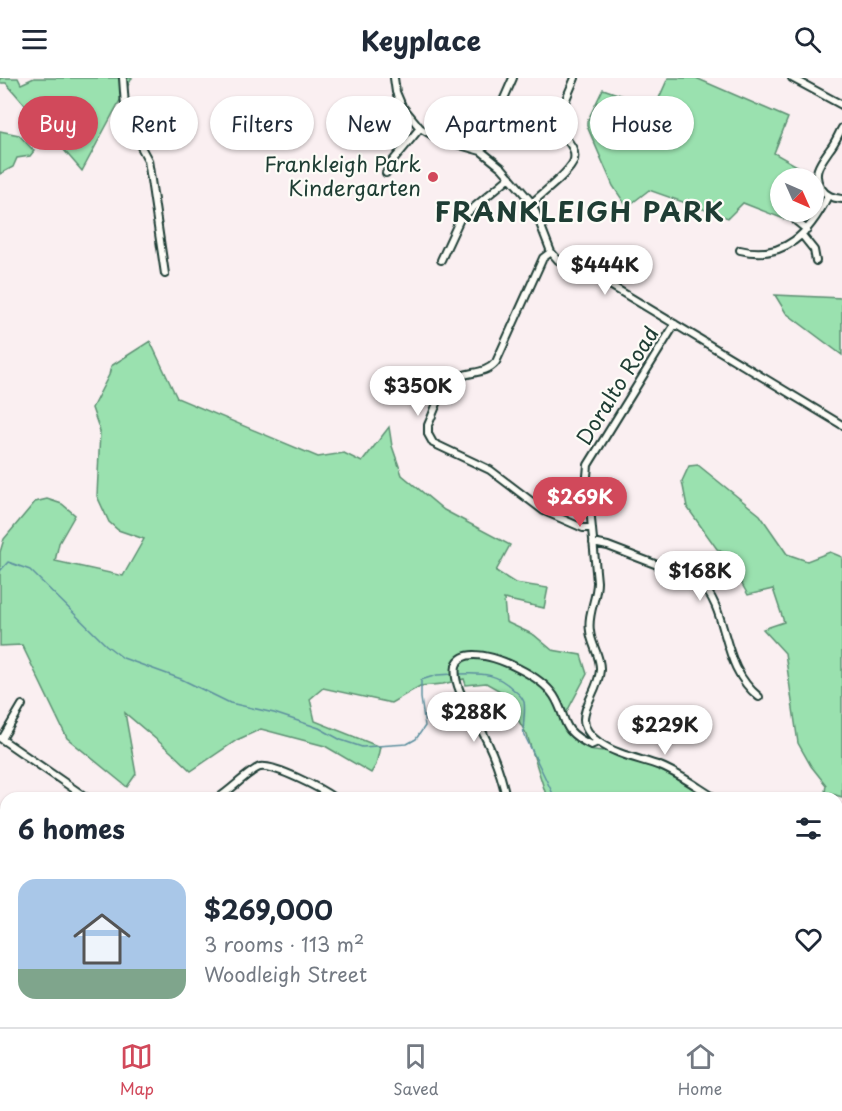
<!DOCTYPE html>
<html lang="en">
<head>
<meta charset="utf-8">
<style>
	body { margin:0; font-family:"Playpen Sans",sans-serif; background:#f6f6f7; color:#1f2937; height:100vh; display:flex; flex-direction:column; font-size:22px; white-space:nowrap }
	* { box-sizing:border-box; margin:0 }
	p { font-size:20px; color:#747a83 }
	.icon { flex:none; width:33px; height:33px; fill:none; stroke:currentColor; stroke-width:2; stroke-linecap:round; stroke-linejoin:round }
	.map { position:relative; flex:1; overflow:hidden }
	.details { position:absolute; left:0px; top:714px; width:843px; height:236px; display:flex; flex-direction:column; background:#fff; border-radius:18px 18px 0 0; box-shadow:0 2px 4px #0004 }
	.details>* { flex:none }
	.guide { position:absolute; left:18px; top:18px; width:807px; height:54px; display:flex; gap:12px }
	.needle { width:39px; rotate:135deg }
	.tools { position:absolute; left:770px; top:90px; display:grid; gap:12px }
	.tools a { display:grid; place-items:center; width:54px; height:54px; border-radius:50%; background:#fff; box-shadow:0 2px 4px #0004; font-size:30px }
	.price { position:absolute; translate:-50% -51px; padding:0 14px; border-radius:21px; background:#fff; color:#222; font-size:20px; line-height:39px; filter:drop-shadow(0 2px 3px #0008) }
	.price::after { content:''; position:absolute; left:50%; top:36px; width:18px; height:14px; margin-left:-9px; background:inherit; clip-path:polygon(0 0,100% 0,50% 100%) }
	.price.selected { background:#d1495b; color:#fff }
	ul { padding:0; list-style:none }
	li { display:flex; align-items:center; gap:18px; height:150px; padding:0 18px }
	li+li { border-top:2px solid #e0e1e3 }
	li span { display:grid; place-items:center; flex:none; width:168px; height:120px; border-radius:18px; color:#555 }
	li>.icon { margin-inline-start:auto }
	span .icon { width:72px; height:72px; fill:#fffc; stroke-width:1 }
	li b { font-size:26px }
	h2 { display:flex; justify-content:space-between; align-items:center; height:72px; padding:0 18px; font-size:26px }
	.pill { padding:0 21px; border-radius:27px; background:#fff; box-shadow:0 2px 4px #0004; font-size:21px; line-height:54px }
	.pill.selected { background:#d1495b; color:#fff }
	header { display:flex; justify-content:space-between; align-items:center; height:78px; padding:0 18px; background:#fff; font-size:27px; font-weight:700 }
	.dock { display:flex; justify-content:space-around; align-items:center; height:84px; border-top:2px solid #e0e1e3; background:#fff; font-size:16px; color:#747a83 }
	.dock a { display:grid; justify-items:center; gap:3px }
	.dock .selected { color:#d1495b }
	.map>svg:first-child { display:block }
	.green { fill:#9ae1af; stroke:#5c8f72; stroke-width:1.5; fill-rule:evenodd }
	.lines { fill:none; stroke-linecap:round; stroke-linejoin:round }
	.stream { stroke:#5c8f9e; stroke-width:1.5 }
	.minor-casing { stroke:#1f3d34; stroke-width:10 }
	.major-casing { stroke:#1f3d34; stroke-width:12 }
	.minor { stroke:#fdfcf7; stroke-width:6 }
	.major { stroke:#f9deab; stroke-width:8 }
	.poi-dot { fill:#d1495b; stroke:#fdfcf7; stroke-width:2 }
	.labels { text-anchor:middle; stroke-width:4.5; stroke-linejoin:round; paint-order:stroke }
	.poi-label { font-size:21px; fill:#1f3d34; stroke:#fdfcf7; text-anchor:end }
	.street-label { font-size:21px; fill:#1f3d34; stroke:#fdfcf7 }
	.district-label { font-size:27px; font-weight:bold; letter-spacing:1.5px; fill:#1f3d34; stroke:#fdfcf7 }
</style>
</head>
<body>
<header><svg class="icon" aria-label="menu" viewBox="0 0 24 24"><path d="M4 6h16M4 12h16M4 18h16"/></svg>Keyplace<svg class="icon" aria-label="search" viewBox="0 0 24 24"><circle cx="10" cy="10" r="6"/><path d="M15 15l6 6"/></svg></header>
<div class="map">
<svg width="842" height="949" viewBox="0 0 842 949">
	<rect width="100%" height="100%" fill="#faeff1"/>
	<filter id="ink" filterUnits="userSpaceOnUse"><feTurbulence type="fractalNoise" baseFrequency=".0167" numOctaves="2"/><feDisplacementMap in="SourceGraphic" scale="12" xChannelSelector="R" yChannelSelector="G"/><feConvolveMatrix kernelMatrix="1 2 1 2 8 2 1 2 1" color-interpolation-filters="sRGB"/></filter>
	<g filter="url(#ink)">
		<path class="green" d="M0,0H18L21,6L34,0H132L82,93L6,5H0Z
			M668,0H696L788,40L774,75L813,97L817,111L824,118L813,140L807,146L794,139L789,143L743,125L728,140L649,112L627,129L613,108L587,48V44L603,11L655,29ZM780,100H813V134H780Z
			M0,53L19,57L34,73L30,78L17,80L13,89L0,96Z
			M775,217L842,220V277L786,235Z
			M150,263L177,320L318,379L344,375L362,384L389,349L392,368L402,397L444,432L510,467L496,493L515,505L548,510L544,530L504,521L506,544L534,557L552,572L581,577L587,596L562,643C563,655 578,667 590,671C599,674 609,672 618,674C651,682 680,703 709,720H547L527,657L502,614L486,605L466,607L464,601L443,606L420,608L391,625L323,610L310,621L315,643L380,669L376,687L371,695L325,668L261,651L237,662L191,693L171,674L125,635L136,696L127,709L67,660L22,567L0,568V474L4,461L35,424L47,421L62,426L75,437L59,465L55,483L123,498L144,461L118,452L109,444L97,418L100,353L92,330L109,297L111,288Z
			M698,387L760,437L787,476L807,483L830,474L842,479V719L825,714L826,707L811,688L798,665L785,575L763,551L784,544L773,511L748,517L725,476L717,471L687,429L682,403L689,388Z
			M0,875L6,883V944H258L252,949H0Z
			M842,908V949H800L803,944H837V912Z
			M628,944H698V949H608L611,945Z"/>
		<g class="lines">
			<path class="stream" d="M0,493L8,484L30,492L106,567L123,580L181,601L230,625L274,635L319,650L341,662L362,669L407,666L416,661L425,648L421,620V602L437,597L454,596
				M459,596C484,595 497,595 515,613C519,616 522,619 524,624C526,634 522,645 524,656L555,720
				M837,806L842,805"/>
			<g class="minor-casing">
				<path id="minor" d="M123,0L125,28L134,56L148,82L165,196
					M394,0L396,14L402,28L420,50L439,61L481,73L502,90L532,125L551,174L558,182L605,204L842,347
					M792,0L842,27
					M842,50C838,57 835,65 830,71C821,84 811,95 821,110C826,118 833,120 842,121
					M481,73L513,0
					M386,95L392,84L420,50
					M532,125C542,115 570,95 574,82C577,67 563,62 560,49C558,36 570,12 575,0
					M796,143L807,152
					M802,157L814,172L816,183
					M740,172C785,183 810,154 828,118
					M551,174L543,180L496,284C484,298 467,292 453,302C440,311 435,333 428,347V356L433,365L490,392L544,433L583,450H592
					M441,182L460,141L510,99
					M675,246L588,387L587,398L597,504C597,521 587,536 590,553C591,567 601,578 600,592C598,620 565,641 600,665C617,677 641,681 660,688C680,696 697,709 715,720
					M593,465L608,468L699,503C731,534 719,587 759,619
					M0,660L87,720
					M2,661L22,627
					M218,720C230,713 250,692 260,689C274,686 322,711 334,720
					M506,720C502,698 493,675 483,655C474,635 452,612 456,588C458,580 466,577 474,577C497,577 541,598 554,618C569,642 558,651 591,667L598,664
					M0,744L6,749
					M837,778L842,775
					M837,789L842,791
					M0,826L6,827
					M837,878L842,879
					M493,944L505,949
					M437,949L439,944"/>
			</g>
			<g class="major-casing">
				<path id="major" d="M837,833L842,811
					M563,949L566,944"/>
			</g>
			<use href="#minor" class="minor"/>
			<use href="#major" class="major"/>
		</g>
	</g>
	<circle class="poi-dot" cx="433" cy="99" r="6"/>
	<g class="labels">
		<g class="poi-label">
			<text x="421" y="94">Frankleigh Park<tspan x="421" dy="24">Kindergarten</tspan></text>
		</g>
		<g class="street-label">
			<text transform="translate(618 308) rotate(-58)" y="7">Doralto Road</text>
		</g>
		<g class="district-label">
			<text x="580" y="144">FRANKLEIGH PARK</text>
		</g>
	</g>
</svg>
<div class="tools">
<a><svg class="needle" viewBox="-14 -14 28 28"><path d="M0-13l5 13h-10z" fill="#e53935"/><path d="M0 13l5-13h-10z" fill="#747a83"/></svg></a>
</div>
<b class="price" style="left:605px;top:218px">$444K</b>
<b class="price" style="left:418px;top:339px">$350K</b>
<b class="price selected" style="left:580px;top:450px">$269K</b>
<b class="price" style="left:700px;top:524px">$168K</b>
<b class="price" style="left:474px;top:665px">$288K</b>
<b class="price" style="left:665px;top:678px">$229K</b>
<div class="guide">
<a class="pill selected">Buy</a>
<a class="pill">Rent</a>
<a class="pill">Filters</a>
<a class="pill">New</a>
<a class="pill">Apartment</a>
<a class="pill">House</a>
</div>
<section class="details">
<h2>6 homes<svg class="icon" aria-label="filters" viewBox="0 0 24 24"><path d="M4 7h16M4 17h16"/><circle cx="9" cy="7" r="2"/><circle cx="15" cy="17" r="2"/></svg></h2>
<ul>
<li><span style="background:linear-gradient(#a9c7e8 75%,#7fa58c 0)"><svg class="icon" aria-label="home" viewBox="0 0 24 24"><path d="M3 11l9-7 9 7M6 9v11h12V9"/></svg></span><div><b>$269,000</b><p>3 rooms · 113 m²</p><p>Woodleigh Street</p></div><svg class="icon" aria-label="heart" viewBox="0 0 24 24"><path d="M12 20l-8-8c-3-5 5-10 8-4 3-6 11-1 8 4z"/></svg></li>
</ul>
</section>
</div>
<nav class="dock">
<a class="selected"><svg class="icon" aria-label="map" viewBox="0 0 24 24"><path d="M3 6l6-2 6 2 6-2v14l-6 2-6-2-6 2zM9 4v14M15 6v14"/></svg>Map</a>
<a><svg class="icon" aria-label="saved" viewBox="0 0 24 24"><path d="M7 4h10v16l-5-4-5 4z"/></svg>Saved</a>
<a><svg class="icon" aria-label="home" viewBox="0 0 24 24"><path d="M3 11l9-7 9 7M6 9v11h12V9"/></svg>Home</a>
</nav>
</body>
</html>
